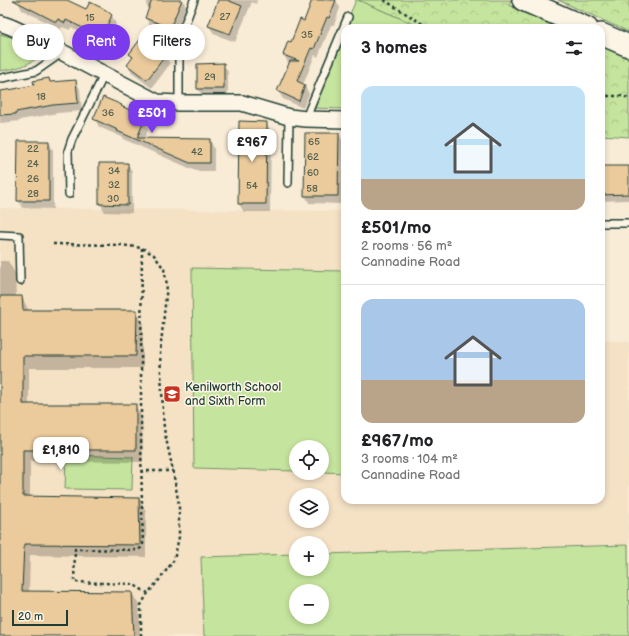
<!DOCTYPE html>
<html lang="en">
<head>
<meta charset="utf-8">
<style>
	body { margin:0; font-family:"Balsamiq Sans",sans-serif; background:#f6f6f6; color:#202124; height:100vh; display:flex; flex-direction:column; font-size:15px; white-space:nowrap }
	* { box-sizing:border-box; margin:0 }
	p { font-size:13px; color:#757577 }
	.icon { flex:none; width:22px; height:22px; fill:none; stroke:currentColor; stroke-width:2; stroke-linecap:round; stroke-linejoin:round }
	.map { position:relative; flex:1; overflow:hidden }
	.sheet { position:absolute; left:341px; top:24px; width:264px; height:480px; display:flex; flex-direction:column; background:#fff; border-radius:12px; box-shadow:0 2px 6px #0003 }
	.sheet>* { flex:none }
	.hud { position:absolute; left:12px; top:24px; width:269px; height:36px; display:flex; gap:8px }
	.fabs { position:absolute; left:289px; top:440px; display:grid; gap:8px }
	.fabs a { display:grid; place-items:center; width:40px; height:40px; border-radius:50%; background:#fff; box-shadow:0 2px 6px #0003; font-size:20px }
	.scale { position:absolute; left:12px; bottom:10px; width:56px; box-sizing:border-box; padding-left:4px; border:2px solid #1f3d34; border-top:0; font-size:11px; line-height:14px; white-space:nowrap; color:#1f3d34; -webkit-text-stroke:3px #fcf5e5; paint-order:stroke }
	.price { position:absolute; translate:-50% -34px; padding:0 9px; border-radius:8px; background:#fff; color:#222; font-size:13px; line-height:26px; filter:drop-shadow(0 1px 2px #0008) }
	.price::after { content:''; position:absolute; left:50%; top:24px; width:12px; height:9px; margin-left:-6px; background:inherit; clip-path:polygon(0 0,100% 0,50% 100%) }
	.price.current { background:#7c3aed; color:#fff }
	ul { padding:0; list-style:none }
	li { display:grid; align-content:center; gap:8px; height:212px; padding:0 20px }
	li+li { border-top:1px solid #e0e0e0 }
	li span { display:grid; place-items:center; height:124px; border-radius:12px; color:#555 }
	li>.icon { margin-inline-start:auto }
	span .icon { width:72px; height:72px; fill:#fffc; stroke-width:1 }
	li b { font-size:17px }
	h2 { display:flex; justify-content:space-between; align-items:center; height:48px; padding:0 20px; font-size:17px }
	.chip { padding:0 14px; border-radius:18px; background:#fff; box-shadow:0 2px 6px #0003; font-size:14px; line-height:36px }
	.chip.current { background:#7c3aed; color:#fff }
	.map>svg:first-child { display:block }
	.built { fill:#f5e2c5; fill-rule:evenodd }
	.green { fill:#c5e49d; stroke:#729068; fill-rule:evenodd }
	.forest { fill:url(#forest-crowns); stroke:#729068 }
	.shadow { fill:#0003 }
	.building { fill:#ebca9c; stroke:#1f3d34 }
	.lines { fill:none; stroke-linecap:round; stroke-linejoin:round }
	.lane-casing { stroke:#1f3d34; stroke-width:10 }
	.street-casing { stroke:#1f3d34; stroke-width:18 }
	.secondary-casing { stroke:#1f3d34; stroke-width:24 }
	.path { stroke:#1f3d34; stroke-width:2.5; stroke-dasharray:3 3; stroke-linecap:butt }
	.lane { stroke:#fcf5e5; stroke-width:7 }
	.street { stroke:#fcf5e5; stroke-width:15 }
	.secondary { stroke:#fcf5e5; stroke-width:21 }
	.labels { text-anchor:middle; stroke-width:3; stroke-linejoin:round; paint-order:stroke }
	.number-label { font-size:10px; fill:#52604e }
	.poi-label { font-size:12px; fill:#1f3d34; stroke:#fcf5e5; text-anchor:start }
</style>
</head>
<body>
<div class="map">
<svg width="629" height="636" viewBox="0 0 629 636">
	<defs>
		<pattern id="forest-crowns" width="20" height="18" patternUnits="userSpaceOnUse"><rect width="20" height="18" fill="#c5e49d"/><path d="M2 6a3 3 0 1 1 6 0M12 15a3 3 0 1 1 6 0" fill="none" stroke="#a9c488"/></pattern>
	</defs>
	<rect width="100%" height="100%" fill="#f9ecd6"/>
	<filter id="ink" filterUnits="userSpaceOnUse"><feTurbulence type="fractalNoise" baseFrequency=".025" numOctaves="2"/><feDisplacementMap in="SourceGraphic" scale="8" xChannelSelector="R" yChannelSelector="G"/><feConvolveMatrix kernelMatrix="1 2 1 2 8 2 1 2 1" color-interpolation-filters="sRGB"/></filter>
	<g filter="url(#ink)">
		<path class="built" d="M0,208L345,211V500H601V340L629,342V636H0ZM296,447H322V473H296ZM296,495H322V521H296ZM296,543H322V569H296ZM296,591H322V617H296Z"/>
		<path class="green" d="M356,0H358L423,28H345V109L310,108Z
			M0,34L11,37L43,54C27,66 20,68 0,71Z
			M192,268L345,271V473L322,472V447H296V471L194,468Z
			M66,455L133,457L132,490L65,489Z
			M628,545L629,636H204L201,557L296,554V569H322V554ZM296,591H322V617H296Z"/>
		<path class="forest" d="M358,0H511L509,5L560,28H423Z
			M558,0H629V32Z
			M601,46L629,59V137L601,135Z"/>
		<path class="shadow" d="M19,0H65L87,11L112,16L116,24L107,44L71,27L70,30L62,27L61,29L22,10L18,2Z
			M148,0H183L186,7L175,35L150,26L146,18L149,9L146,5Z
			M219,0H257L256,4L252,2L235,42L214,34L209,26Z
			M313,0H336L340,8L334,25H331L318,57L315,55L303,85L305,86L309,94L303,108L283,99L278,91L290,64L288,63L284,55L292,44L304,22Z
			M130,54L165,56L170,64L152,88L133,74L128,65L133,59Z
			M223,64L228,72V96L203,97L198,89Z
			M49,79L51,83L76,81L80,89L82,111L58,113L20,120L21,121L0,123V92L35,86Z
			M121,106L122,108L141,115L148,130L144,139L210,140L214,148V171H196L123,139L122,137L99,127L95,119Z
			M266,123L271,131L270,212H244L239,204Z
			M339,134L344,143L342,204L309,203L305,195Z
			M49,142L53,150V209L23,208L18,200Z
			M100,164H128L132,172V213L105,212L100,204Z
			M601,167H629V200L601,201Z
			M0,261H8L15,273L16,297H22L29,311H136L143,324V368H29V405H135L142,417L143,462L30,461V497L139,499L146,511V557L30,555L29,592L132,593L139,605L140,636H0Z"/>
		<path class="building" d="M13,0H67L86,9L90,2L106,10L112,15L102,37L66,20L65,23L58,19L56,22Z
			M152,0H182L170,28L145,18Z
			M218,0H227L242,6L230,34L208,26Z
			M312,0H336L329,18L327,17L314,49L311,48L297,81L305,85L299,101L277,91L290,61H299L283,55L288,41L291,42L300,19L304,21Z
			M142,37L166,55L147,80L127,65L133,57L129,54Z
			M224,63V89H197V64Z
			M49,78L50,82L76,80L78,103L53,105L16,112V114L0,115V91L14,89L34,85L33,81Z
			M103,97L122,105L121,106L141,115L140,119L144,121L137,138L210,139V163H190L117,131L118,130L93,119Z
			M239,121L267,122L266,204H238Z
			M305,133H339L338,196H304Z
			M18,141H49V201H17Z
			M99,163H128V205L99,204Z
			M601,166H629V194L601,195Z
			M0,296H22L23,310H137L136,356H23V404H136V450H23V496L139,498L140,545L24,544L22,591L132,592L134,636H0Z"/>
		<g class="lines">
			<g class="lane-casing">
				<path id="lane" d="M2,78L36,71L63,52
					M179,103V39L194,0
					M306,119L310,108L348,17
					M288,183L289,117
					M69,194L68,151L72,139L104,75
					M601,223H629
					M0,235L19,236L20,281"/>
			</g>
			<g class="street-casing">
				<path id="street" d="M0,23L11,27L37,39L157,102L179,103H242L289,117L306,119L345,120"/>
			</g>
			<g class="secondary-casing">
				<path id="secondary" d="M523,0L587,28
					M601,34L629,46"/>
			</g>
			<path class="path" d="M384,0L429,28
				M601,96H621L629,98
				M53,244L122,245L142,248L154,255L164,269L167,285L160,354L164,429L173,471L179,505V537L174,560L160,579L148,593L141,605V636
				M142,248C141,347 140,446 143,545L141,548L137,550L75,549L74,582L132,584L148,593
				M141,471H173"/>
			<use href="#lane" class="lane"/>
			<use href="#street" class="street"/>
			<use href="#secondary" class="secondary"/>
		</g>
	</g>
	<defs>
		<g id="school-square" transform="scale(0.9)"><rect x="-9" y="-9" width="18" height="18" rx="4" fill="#c8321e" stroke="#fcf5e5"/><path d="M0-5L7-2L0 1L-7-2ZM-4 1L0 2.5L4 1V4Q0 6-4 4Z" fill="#fff"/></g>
	</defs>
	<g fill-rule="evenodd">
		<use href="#school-square" x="172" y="394"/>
	</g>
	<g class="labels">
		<g class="number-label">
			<text x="225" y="20">27</text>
			<text x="90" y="21">15</text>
			<text x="307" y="38">35</text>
			<text x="210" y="80">29</text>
			<text x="41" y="100">18</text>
			<text x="108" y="116">36</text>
			<text x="314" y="145">65</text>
			<text x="33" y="152">22</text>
			<text x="197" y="155">42</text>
			<text x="313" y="160">62</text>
			<text x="33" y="167">24</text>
			<text x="114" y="174">34</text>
			<text x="313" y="176">60</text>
			<text x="33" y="182">26</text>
			<text x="114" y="188">32</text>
			<text x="252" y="189">54</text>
			<text x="312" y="192">58</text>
			<text x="33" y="197">28</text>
			<text x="113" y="202">30</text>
		</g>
		<g class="poi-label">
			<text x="185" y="391">Kenilworth School<tspan x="185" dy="14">and Sixth Form</tspan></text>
		</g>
	</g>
</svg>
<div class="fabs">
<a><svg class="icon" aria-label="locate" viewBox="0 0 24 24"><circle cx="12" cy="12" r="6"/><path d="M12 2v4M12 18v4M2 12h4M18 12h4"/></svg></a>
<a><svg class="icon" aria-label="layers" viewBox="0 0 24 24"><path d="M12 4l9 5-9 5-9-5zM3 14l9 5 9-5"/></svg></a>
<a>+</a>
<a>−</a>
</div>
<div class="scale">20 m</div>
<b class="price current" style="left:152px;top:134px">£501</b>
<b class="price" style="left:252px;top:163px">£967</b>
<b class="price" style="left:61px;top:471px">£1,810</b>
<div class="hud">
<a class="chip">Buy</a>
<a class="chip current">Rent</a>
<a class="chip">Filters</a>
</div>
<section class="sheet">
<h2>3 homes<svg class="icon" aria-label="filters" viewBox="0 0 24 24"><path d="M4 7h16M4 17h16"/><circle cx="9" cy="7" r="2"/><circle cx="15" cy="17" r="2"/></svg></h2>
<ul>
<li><span style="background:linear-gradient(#bfe0f5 75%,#b9a48a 0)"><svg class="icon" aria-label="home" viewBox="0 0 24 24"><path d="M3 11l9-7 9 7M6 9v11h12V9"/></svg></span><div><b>£501/mo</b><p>2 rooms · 56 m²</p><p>Cannadine Road</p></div></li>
<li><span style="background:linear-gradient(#a9c7e8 65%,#b9a48a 0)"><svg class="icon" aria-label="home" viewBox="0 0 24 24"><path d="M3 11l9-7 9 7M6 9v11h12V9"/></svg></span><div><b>£967/mo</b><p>3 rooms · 104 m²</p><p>Cannadine Road</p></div></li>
</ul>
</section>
</div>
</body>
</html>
